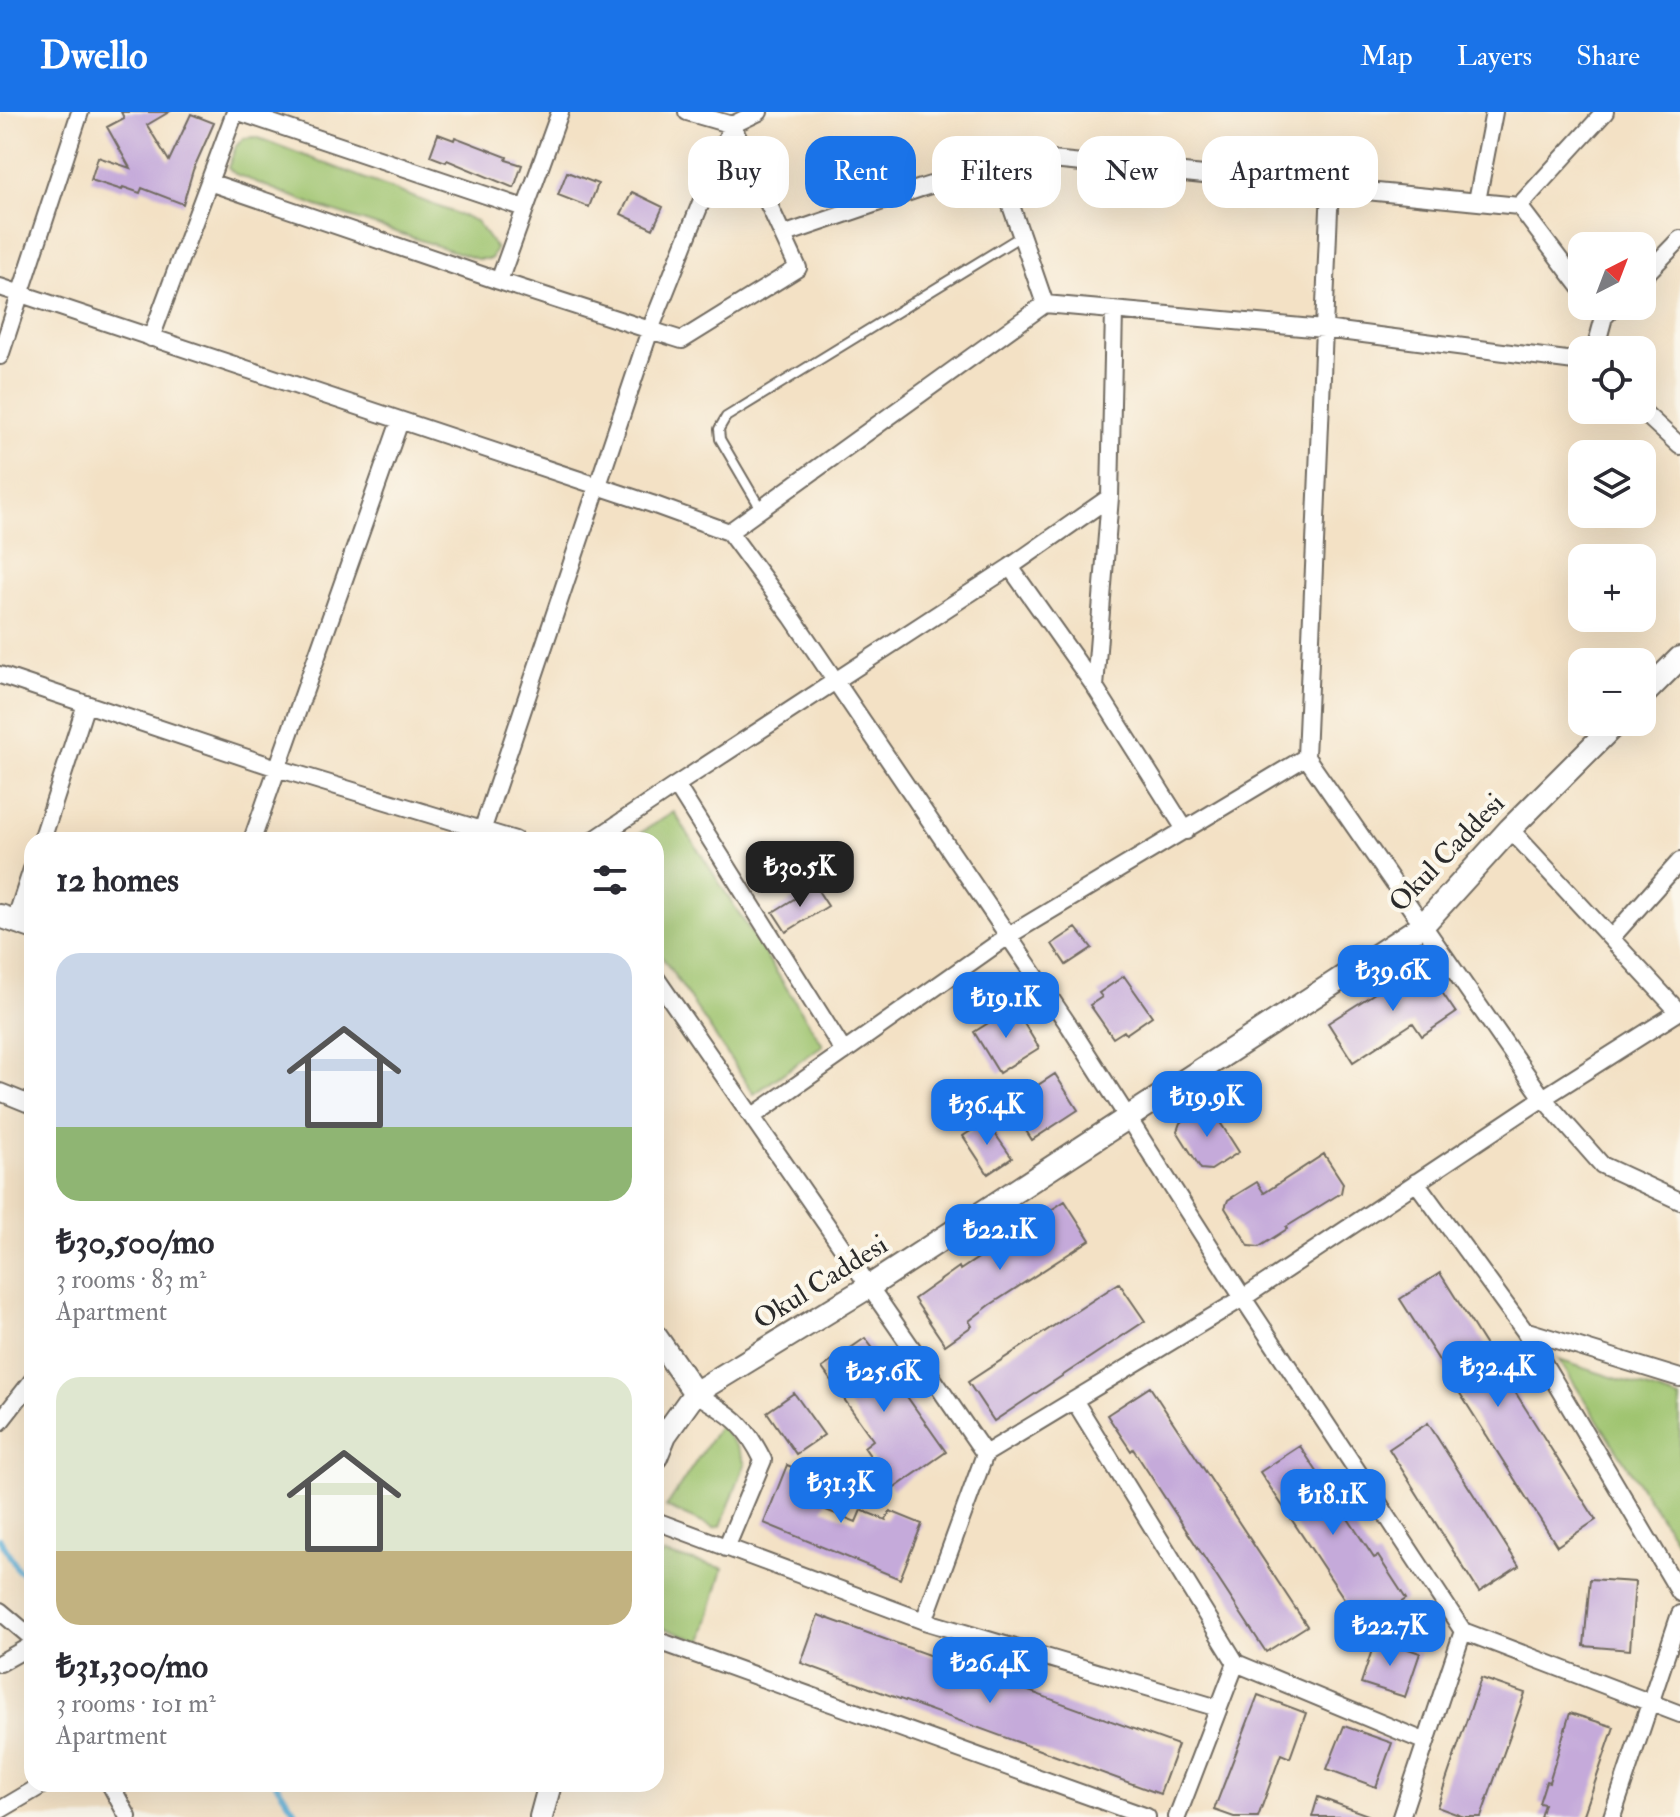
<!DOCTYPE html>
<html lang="en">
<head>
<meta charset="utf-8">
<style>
	body { margin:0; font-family:"IM FELL Double Pica",serif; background:#f7f7f7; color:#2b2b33; height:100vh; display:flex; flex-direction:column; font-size:30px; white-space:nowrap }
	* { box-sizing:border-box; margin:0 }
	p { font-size:26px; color:#7c7c81 }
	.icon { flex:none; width:44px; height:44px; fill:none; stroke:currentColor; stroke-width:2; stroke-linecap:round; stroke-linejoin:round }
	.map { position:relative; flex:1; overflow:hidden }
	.panel { position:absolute; left:24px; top:720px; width:640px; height:960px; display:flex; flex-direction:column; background:#fff; border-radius:24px; box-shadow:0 8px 32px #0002 }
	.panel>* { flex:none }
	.guide { position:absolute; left:688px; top:24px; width:760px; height:72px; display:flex; gap:16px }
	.needle { width:52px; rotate:42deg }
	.fabs { position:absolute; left:1568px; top:120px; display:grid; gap:16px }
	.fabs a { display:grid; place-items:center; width:88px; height:88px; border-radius:16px; background:#fff; box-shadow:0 8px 32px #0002; font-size:40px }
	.price { position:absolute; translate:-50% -68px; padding:0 18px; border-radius:16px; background:#1a73e8; color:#fff; font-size:26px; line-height:52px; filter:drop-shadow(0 2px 4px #0008) }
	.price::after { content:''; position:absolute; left:50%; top:48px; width:24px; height:18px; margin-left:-12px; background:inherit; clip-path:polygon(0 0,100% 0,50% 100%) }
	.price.current { background:#222; color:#fff }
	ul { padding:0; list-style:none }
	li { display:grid; align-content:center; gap:16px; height:424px; padding:0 32px }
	li span { display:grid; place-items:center; height:248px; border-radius:24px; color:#555 }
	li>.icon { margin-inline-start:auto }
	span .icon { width:144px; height:144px; fill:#fffc; stroke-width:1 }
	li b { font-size:34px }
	h2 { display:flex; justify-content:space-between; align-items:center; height:96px; padding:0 32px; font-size:34px }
	.chip { padding:0 28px; border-radius:24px; background:#fff; box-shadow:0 8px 32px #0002; font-size:28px; line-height:72px }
	.chip.current { background:#1a73e8; color:#fff }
	header { display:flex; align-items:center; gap:48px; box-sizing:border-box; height:112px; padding:0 40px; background:#1a73e8; color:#fff }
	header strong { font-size:38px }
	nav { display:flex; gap:44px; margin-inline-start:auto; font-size:28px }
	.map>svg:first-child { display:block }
	.green { fill:#9dc36d; stroke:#64774c; stroke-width:2 }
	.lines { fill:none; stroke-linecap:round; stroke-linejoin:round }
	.stream { stroke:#5baed7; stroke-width:6 }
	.building { fill:#c5aada }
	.lane-casing { stroke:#716b61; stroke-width:12 }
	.street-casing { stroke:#716b61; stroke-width:20 }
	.secondary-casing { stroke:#716b61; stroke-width:26 }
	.lane { stroke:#fff; stroke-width:8 }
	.street { stroke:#fff; stroke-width:16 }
	.secondary { stroke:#fff; stroke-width:22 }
	.labels { text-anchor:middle; stroke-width:8; stroke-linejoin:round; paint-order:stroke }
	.street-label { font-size:28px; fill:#2b2b2b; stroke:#fbf7ec }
</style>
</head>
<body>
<header>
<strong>Dwello</strong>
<nav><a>Map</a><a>Layers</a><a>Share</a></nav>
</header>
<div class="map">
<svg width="1680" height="1705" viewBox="0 0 1680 1705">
	<rect width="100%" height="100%" fill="#fbf7ec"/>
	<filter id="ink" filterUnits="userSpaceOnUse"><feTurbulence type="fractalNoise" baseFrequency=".0125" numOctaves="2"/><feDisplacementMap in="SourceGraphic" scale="16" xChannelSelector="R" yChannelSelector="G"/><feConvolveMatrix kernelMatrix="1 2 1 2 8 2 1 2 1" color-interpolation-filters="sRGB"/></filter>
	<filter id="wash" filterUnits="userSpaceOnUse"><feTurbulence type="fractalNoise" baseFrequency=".006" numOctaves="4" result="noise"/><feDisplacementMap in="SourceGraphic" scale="32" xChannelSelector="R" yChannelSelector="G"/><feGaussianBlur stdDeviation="1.8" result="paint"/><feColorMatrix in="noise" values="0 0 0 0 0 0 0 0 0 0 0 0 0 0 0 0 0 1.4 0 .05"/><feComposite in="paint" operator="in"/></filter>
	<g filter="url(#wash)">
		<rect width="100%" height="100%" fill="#f3e1c5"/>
		<path class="green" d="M256,25L476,109L496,137L491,147H477L317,94L235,62L228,56L236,34L244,26Z
			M674,700L823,933L754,982L656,836V728H629Z
			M1559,1248L1680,1287V1436Z
			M720,1313L739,1338L745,1352L721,1414L714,1416L666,1395Z
			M664,1442L723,1456L702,1530L656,1513V1448Z"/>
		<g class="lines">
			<path class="stream" d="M0,1427L18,1458L32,1469
				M276,1672L299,1705"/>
		</g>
		<g id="blocks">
			<path class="building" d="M121,0H169L147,13L169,49L191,2L214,11L193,58L183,92L142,76L140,81L123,75L122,78L91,68L98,45L130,56L107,15L124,6Z
				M438,22L454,28L455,25L507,45L506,48L522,53L514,76L447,48L446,50L430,44Z
				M567,60L598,72L589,95L558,83Z
				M632,80L663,95L653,117L621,102Z
				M815,774L828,794L786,820L773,800Z
				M1076,816L1092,836L1066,853L1052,832Z
				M1422,851L1456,901L1422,924L1413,911L1353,950L1328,911Z
				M1124,864L1152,904L1126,922L1124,919L1113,926L1090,893L1102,885L1099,881Z
				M1014,895L1039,936L999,961L974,920Z
				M1055,962L1078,998L1032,1028L1009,992Z
				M1209,993L1239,1040L1211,1058L1201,1057L1177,1019L1180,1011Z
				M986,1009L1012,1046L988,1062L963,1024Z
				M1324,1042L1343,1071L1341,1081L1286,1115L1287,1117L1259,1135L1249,1134L1225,1096L1228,1088L1257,1070L1264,1081Z
				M1065,1089L1090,1128L990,1193L969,1209L972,1214L945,1233L914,1187L959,1155L960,1158Z
				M1440,1161L1596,1408L1557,1434L1400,1187Z
				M1119,1171L1145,1209L994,1309L968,1270Z
				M865,1226L891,1260L893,1258L904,1274L901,1276L946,1340L893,1377L864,1335L873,1328L822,1256Z
				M1150,1275L1307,1514L1266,1540L1133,1337L1131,1339L1107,1303Z
				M794,1281L824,1323L796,1342L767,1300Z
				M1428,1311L1519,1454L1479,1480L1389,1337Z
				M1300,1334L1374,1446L1378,1444L1406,1487L1363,1515L1260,1360Z
				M787,1353L833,1372L823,1397L856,1410L861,1398L886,1408L890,1399L922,1412L900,1467L764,1411Z
				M1590,1467L1635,1470L1630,1538L1584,1534Z
				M818,1503L1178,1633L1160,1682L801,1551Z
				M1376,1526L1420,1541L1405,1585L1361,1571Z
				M1481,1566L1525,1581L1481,1705H1464L1437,1695Z
				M1258,1583L1306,1601L1290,1646L1281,1642L1258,1705H1234L1214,1698Z
				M1570,1601L1614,1615L1583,1705H1540L1544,1692L1539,1691L1546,1669L1549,1670Z
				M1344,1614L1392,1631L1376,1675L1327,1657Z
				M1318,1685L1368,1703L1367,1705H1312Z"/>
		</g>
	</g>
	<g filter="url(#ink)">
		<use href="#blocks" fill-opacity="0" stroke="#716b61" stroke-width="2"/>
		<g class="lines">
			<g class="lane-casing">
				<path id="lane" d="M761,397L720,327L719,317L726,305L1021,124"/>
			</g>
			<g class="street-casing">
				<path id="street" d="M239,0L524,96
					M560,0L499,169L650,218L732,13L687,0
					M997,53L1045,192
					M209,70L499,169
					M1330,74L1306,645L1543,986L1602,1053L1680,1089
					M1477,89L1494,0
					M1519,94L1605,0
					M783,123L921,76L1021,45L1519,94L1582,177
					M1642,166L1680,127
					M0,175L652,392L729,420L792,505L1070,915L1243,1186L1463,1519L1680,1602
					M1595,194L1604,205L1615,194
					M151,226L235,0
					M1595,238L1604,205
					M0,244L80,0
					M1641,298L1680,334
					M729,420L1045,192L1324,217L1582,250
					M1010,455L1095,575L1186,719
					M0,563L277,656L515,728
					M1095,575L1110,385L1114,198
					M1510,717L1678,899
					M42,728L86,592
					M252,728L400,309
					M479,728L650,218L682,228L798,156L732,13L759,0
					M594,728L676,673
					M15,809L32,757
					M1612,825L1680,749
					M656,866L985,1342
					M844,940L676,673L1010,455L1110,385
					M0,980L32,993
					M753,1004L1008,824L1306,645
					M1416,1070L1524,1218L1680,1481
					M1524,1218L1680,1266
					M695,1281C730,1303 744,1309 763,1348L726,1436
					M1074,1288L1236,1551L1177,1705
					M0,1310L32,1269
					M656,1409L924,1509L1218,1596
					M0,1499L32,1526
					M924,1509L985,1342L1243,1186L1543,986L1680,899
					M656,1528L1147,1705
					M0,1551L32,1533
					M1236,1551L1426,1630
					M110,1672L128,1705
					M0,1698L44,1672
					M1401,1705L1463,1519
					M1612,1705L1680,1502"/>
			</g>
			<g class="secondary-casing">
				<path id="secondary" d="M1642,584L1680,546
					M0,804L32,815
					M656,1225L695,1281
					M656,1345L665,1323L695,1281L870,1174L1423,813L1510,717L1617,610
					M541,1705L550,1672"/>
			</g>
			<use href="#lane" class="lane"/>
			<use href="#street" class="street"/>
			<use href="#secondary" class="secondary"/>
		</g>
	</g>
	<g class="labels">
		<g class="street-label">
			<text transform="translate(1446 740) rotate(-46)" y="10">Okul Caddesi</text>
			<text transform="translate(820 1169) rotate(-32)" y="10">Okul Caddesi</text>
		</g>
	</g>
</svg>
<div class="fabs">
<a><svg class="needle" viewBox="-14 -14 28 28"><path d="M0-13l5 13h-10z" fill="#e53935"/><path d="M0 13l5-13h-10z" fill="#7c7c81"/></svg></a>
<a><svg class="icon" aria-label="locate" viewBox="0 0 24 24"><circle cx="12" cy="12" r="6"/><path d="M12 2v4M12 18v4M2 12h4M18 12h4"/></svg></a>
<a><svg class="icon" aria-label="layers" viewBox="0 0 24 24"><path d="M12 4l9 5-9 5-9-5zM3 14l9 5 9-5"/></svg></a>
<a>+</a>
<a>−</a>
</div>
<b class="price current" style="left:800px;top:797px">₺30.5K</b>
<b class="price" style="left:1393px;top:901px">₺39.6K</b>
<b class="price" style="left:1006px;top:928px">₺19.1K</b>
<b class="price" style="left:1207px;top:1027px">₺19.9K</b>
<b class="price" style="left:987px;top:1035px">₺36.4K</b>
<b class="price" style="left:1000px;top:1160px">₺22.1K</b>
<b class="price" style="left:1498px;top:1297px">₺32.4K</b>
<b class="price" style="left:884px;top:1302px">₺25.6K</b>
<b class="price" style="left:841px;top:1413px">₺31.3K</b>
<b class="price" style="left:1333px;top:1425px">₺18.1K</b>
<b class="price" style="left:1390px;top:1556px">₺22.7K</b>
<b class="price" style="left:990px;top:1593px">₺26.4K</b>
<div class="guide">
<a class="chip">Buy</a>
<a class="chip current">Rent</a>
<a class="chip">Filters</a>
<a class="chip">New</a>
<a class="chip">Apartment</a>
</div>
<section class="panel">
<h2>12 homes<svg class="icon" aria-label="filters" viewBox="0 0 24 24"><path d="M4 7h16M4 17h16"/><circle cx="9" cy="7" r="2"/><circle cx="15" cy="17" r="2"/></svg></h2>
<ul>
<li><span style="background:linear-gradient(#c9d6e8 70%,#8fb573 0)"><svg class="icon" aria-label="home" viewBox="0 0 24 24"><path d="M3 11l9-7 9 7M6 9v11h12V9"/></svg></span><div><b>₺30,500/mo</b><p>3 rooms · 83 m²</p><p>Apartment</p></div></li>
<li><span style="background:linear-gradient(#dfe7d0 70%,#c2b280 0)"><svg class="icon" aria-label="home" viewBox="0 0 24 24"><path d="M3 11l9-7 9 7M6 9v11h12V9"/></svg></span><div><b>₺31,300/mo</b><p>3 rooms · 101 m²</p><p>Apartment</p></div></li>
</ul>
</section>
</div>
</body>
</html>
